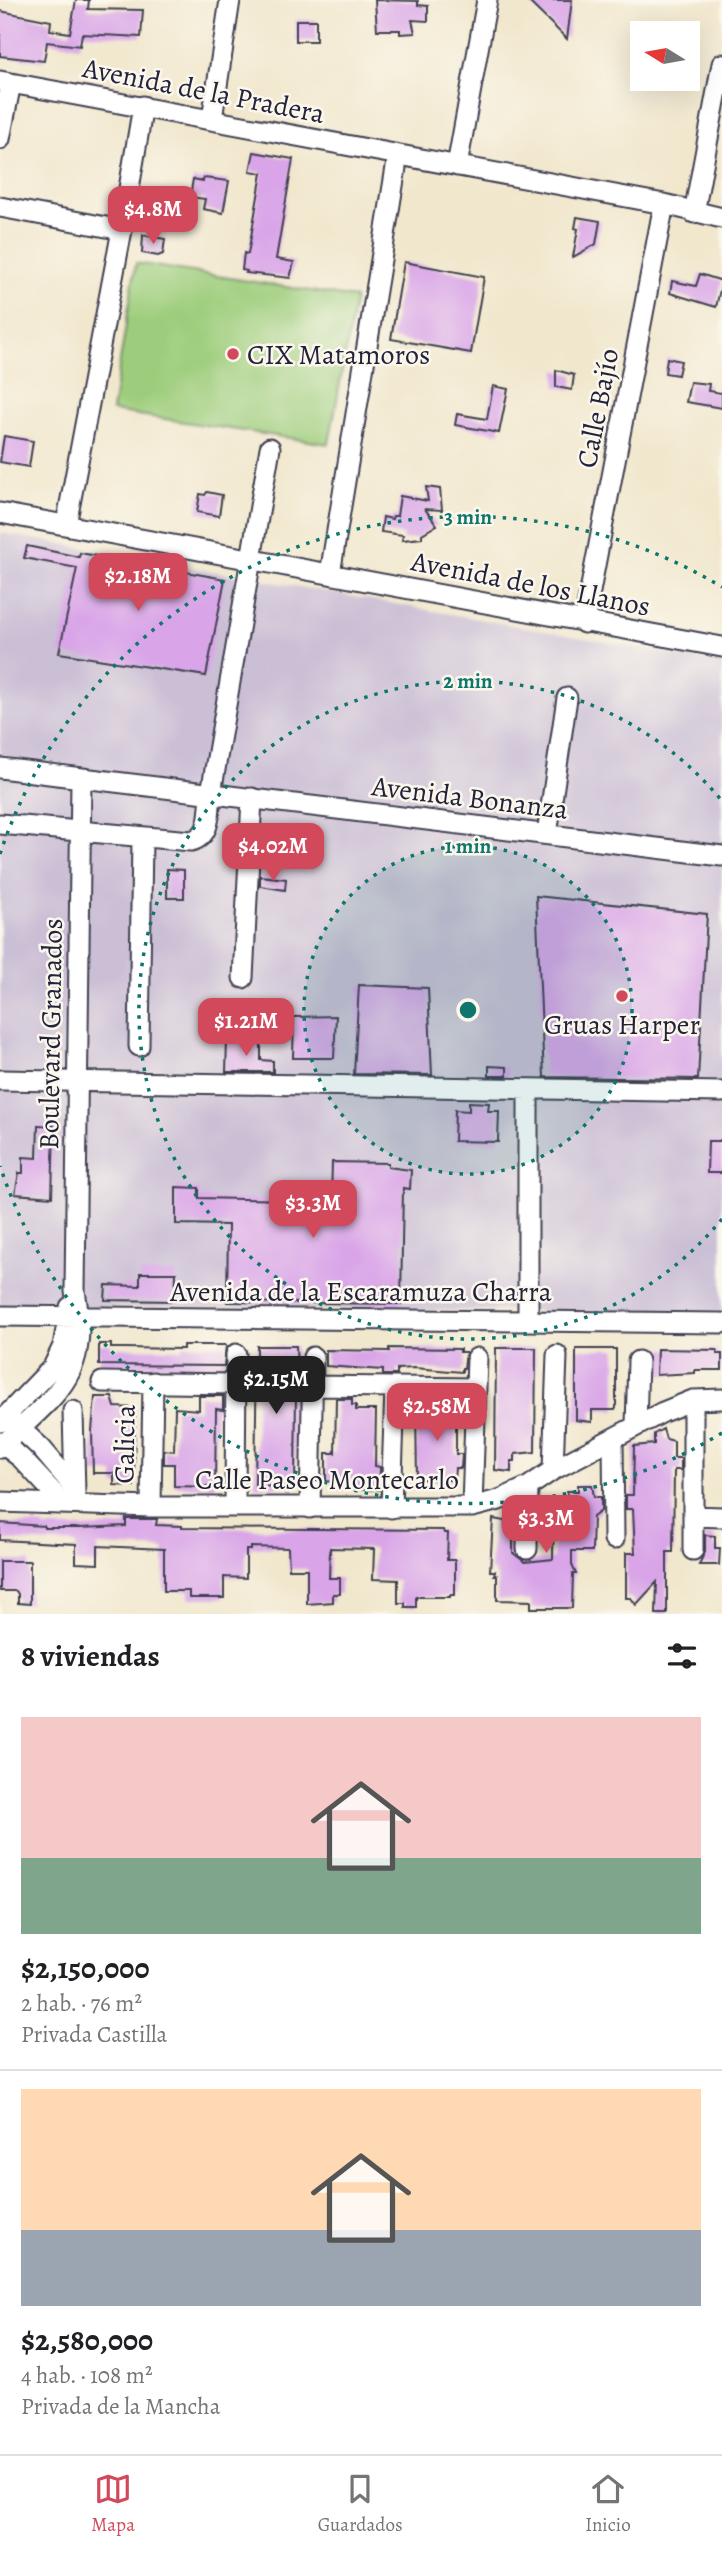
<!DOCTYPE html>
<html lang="es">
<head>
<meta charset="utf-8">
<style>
	body { margin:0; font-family:Alegreya,serif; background:#f6f6f6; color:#202124; height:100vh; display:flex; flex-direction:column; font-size:26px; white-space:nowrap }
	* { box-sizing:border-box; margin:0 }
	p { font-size:23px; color:#757577 }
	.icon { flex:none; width:38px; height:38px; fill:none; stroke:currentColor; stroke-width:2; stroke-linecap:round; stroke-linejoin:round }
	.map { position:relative; height:1614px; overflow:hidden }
	.side { display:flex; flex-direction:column; background:#fff; flex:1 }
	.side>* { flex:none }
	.needle { width:46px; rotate:281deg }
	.fabs { position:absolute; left:630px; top:21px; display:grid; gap:14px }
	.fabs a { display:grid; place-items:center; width:70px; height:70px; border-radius:0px; background:#fff; box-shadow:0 7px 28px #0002; font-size:35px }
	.price { position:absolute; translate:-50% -60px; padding:0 16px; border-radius:14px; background:#d1495b; color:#fff; font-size:23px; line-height:46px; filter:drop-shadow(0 2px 4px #0008) }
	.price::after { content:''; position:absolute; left:50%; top:42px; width:21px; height:16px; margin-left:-10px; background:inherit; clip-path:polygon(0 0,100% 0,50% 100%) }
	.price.current { background:#222; color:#fff }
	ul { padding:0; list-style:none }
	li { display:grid; align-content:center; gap:14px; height:371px; padding:0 21px }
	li+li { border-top:2px solid #e0e0e0 }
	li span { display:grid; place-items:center; height:217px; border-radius:0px; color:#555 }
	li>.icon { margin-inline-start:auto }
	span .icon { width:126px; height:126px; fill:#fffc; stroke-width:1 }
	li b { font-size:30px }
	h2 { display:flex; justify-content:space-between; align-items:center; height:84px; padding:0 21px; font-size:30px }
	.dock { display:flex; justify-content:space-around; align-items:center; height:98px; border-top:2px solid #e0e0e0; background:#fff; font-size:19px; color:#757577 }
	.dock a { display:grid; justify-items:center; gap:4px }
	.dock .current { color:#d1495b }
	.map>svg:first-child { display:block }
	.industrial { fill:#cbbfd5 }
	.green { fill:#9dcd7b; stroke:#60785b; stroke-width:2 }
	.building { fill:#d9a5e8 }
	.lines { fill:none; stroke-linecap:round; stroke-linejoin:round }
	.minor-casing { stroke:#414051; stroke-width:23 }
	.minor { stroke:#fff; stroke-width:19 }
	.ring { fill:none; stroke:#0f766e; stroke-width:3.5; stroke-dasharray:3.5 7 }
	.poi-dot { fill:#d1495b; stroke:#fbf7ec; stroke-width:2.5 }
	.labels { text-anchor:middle; stroke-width:5; stroke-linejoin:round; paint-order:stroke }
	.street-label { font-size:28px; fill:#22223b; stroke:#fbf7ec }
	.poi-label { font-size:28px; fill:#22223b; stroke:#fbf7ec; text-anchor:start }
	.centre { fill:#0f766e; stroke:#fbf7ec; stroke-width:3.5 }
	.ring-label { font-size:21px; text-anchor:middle; font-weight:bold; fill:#0f766e; stroke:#fbf7ec; stroke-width:5; stroke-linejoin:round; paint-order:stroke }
</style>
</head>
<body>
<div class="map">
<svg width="722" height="1614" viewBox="0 0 722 1614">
	<rect width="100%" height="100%" fill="#fbf7ec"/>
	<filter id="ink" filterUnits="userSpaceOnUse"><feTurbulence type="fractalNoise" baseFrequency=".0143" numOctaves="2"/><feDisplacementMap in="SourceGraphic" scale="14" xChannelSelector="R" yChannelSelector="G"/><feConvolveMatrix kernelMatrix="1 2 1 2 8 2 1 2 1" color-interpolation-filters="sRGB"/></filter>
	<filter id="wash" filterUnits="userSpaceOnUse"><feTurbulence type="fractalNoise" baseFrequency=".00686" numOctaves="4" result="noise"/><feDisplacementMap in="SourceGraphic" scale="28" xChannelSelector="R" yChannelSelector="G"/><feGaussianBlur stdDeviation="1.57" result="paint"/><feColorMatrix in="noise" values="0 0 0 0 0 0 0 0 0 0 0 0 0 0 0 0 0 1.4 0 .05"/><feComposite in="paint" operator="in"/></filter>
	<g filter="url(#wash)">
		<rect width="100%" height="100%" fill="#f1e7cd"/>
		<path class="industrial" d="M0,533L722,663V1312L0,1307Z"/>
		<path class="green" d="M136,263L355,298L329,444L112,411Z"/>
		<g id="blocks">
			<path class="building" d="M76,0H89L88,9L143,10L141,37L82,34L80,46L47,42L44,61L0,56V11L51,21L50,30L70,33Z
				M375,0L418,1V5L428,6V21L412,20L415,33L400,34V30H377Z
				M527,0H572L567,39L565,37Z
				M296,20H316V41H296Z
				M254,152L293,159L276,259L294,262L290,278L246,273L247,271L242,270L244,253L248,254L262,173L250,171Z
				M204,178L229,181L223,213L203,209L205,199L190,197L193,179L203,181Z
				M163,190L180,193L177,213L160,209Z
				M577,217L600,221L596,244L573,257L578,229L575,228Z
				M143,235L165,239L163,254L158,256L142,253Z
				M404,262L484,277L471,353L391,339Z
				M700,274L722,281L716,307L670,293L672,281L696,286Z
				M667,358L681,361L678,375L665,373Z
				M556,370L574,375L572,390L556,387Z
				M690,382L709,384L708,391L722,393V408L686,402Z
				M493,386L508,389L499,433L455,425L457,414L487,419Z
				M4,436L33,441L29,467L0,462Z
				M426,487L440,489L442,510L425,509L437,525L422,534V538L402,540L403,535L381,532L383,517L392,519L393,516H397L400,496L428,501Z
				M207,492L222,495L219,516L197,512L200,494L205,495Z
				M27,546L79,557L80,553L225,579L206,676L59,653L77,568L24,558Z
				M167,869L184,870V898H167Z
				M260,876L286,879L285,890L260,886Z
				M536,896L707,914L698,1079L544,1077Z
				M359,985L428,988L432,1075L354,1074Z
				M336,1016L334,1058H293L294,1017Z
				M227,1041L261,1042V1060L273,1061V1072H226Z
				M489,1066L507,1067V1076H489Z
				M469,1102L489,1103L488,1111H499L498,1142L454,1141L455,1110L469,1111Z
				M38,1125L54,1126L52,1197L15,1194L19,1173H23V1157L37,1158Z
				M708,1141H722V1173H707Z
				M332,1162L388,1163V1167L411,1170L410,1189L403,1188L401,1304L227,1302L228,1225L176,1224V1187L199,1188V1198L331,1201Z
				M140,1273H176L175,1301L105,1300L106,1285L140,1286Z
				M99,1344H111V1348H124L183,1349V1345H226L224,1366L99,1365Z
				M257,1346H296L297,1374H300V1388H296L295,1487L255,1486Z
				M389,1348L460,1349V1352H466L464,1368H462V1372L414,1368L397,1369V1375H383V1370L326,1366V1350L389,1351Z
				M496,1348H536L535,1452L515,1454V1461H511V1472L495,1470Z
				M576,1349H616V1408L615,1410H592V1422L576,1420Z
				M657,1349L717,1350V1354H722V1370H695V1373L656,1375Z
				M199,1396H223V1410L216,1409L215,1487L174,1486V1464H164V1450L174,1451L175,1408L199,1410Z
				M95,1397H112L115,1407L135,1408L134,1486L114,1485V1473H93L92,1431Z
				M336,1399H352V1405H356V1410H376L375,1466L380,1467L379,1490L333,1489V1482L326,1481V1453H335Z
				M440,1400H456V1454H462L461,1468H455L454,1480L417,1479L416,1411H440Z
				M663,1429L666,1439L674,1441V1458H681V1470H674L673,1552H667V1614H656L657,1582L636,1605L631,1598H626V1553H635L633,1509H626V1495H633L634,1446L654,1444V1434Z
				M578,1485H592L594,1497H601V1511L593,1517L592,1551H572V1565L576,1574H573L572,1608H531V1601L497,1600V1575H494L495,1571H490L493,1519L505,1521V1527L513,1528V1553L525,1562L553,1559L554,1501L567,1499V1491H578Z
				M126,1519H157L156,1525L182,1526V1528L443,1530L444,1533H448L447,1560H455V1595H450V1597H416V1607H405V1603H398V1580L373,1579L374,1549L330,1548L329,1578H340V1594H333V1602L307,1604V1569H289L288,1548L251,1547V1550H246V1578L224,1577V1598H189V1591H164V1549L98,1546V1564L76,1563V1544L0,1540V1523L44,1526V1528H79L126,1526Z
				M705,1535L715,1536V1548H720L719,1565H699L705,1551Z
				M0,1561H30V1604L18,1603V1594L16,1591H0Z"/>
		</g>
	</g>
	<g filter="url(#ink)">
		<use href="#blocks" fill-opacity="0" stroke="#414051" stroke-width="2"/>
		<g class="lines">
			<g class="minor-casing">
				<path id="minor" d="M0,81L664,204L722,218
					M212,119L230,0
					M0,139L11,83
					M457,166L487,0
					M0,207L122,230
					M694,213L722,64
					M0,513L722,647
					M66,525L122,230L143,106
					M330,574L398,155
					M584,623L664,204
					M0,768L722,856
					M0,824L191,841C212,836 209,810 211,793L270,448
					M547,834L567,698
					M243,978L252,798
					M139,1046L142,837
					M0,1080L722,1092
					M528,1089V1320
					M0,1316L722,1323
					M102,1382L234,1384
					M313,1386L475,1388
					M73,1411L75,1493
					M0,1422L53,1367L63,1346L70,1307
					M13,1422L41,1448L74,1487
					M636,1425L638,1361
					M613,1439L614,1539
					M0,1442L21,1458L64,1504
					M0,1448C56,1392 91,1379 75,1291L81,778
					M553,1470L557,1355
					M0,1502L151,1507H472L499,1500L528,1487L553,1470L663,1412L693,1400L722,1399
					M151,1507L153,1382
					M235,1507L236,1354
					M472,1507L477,1358
					M310,1508L313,1357
					M391,1508L395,1388
					M693,1516L722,1517
					M527,1549L528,1487
					M693,1550V1400"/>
			</g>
			<use href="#minor" class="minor"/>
		</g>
	</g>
	<circle cx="468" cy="1010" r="164" fill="#0f766e" fill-opacity=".12"/>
	<g class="ring">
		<circle cx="468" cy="1010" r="164"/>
		<path d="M722 1219A329 329 0 1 1 722 801"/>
		<path d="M722 1433A493 493 0 0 1 0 1166M0 854A493 493 0 0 1 722 587"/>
	</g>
	<g class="poi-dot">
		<circle cx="233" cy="354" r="7"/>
		<circle cx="622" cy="996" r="7"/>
	</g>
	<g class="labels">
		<g class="street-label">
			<text transform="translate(204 90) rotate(11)" y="10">Avenida de la Pradera</text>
			<text transform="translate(597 408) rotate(-79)" y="10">Calle Bajío</text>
			<text transform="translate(531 583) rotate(11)" y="10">Avenida de los Llanos</text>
			<text transform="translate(470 797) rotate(7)" y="10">Avenida Bonanza</text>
			<text transform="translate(50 1034) rotate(-89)" y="10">Boulevard Granados</text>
			<text x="361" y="1301">Avenida de la Escaramuza Charra</text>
			<text transform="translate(124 1444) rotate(-89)" y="10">Galicia</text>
			<text x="327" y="1489">Calle Paseo Montecarlo</text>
		</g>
		<g class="poi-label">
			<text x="247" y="364">CIX Matamoros</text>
			<text x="622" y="1034" text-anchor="middle">Gruas Harper</text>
		</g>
	</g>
	<circle cx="468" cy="1010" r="10" class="centre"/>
	<g class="ring-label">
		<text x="468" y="524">3 min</text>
		<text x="468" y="688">2 min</text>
		<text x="468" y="853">1 min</text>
	</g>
</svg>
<div class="fabs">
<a><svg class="needle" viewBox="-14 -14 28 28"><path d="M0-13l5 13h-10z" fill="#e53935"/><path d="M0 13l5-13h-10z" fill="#757577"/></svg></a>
</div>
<b class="price" style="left:153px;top:246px">$4.8M</b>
<b class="price" style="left:138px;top:613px">$2.18M</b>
<b class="price" style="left:273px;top:883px">$4.02M</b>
<b class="price" style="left:246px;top:1058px">$1.21M</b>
<b class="price" style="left:313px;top:1240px">$3.3M</b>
<b class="price current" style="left:276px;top:1416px">$2.15M</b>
<b class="price" style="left:437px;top:1443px">$2.58M</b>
<b class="price" style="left:546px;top:1555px">$3.3M</b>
</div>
<section class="side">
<h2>8 viviendas<svg class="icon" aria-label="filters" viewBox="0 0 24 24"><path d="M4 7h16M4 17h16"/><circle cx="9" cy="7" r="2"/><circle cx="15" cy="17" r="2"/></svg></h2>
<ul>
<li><span style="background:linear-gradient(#f6c9c9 65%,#7fa58c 0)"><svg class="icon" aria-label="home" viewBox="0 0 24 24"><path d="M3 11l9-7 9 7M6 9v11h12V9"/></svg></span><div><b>$2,150,000</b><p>2 hab. · 76 m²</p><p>Privada Castilla</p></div></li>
<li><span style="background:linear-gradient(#ffd9b3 65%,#9aa5b1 0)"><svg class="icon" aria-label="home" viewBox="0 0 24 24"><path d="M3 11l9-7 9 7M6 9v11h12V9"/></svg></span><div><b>$2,580,000</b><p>4 hab. · 108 m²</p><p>Privada de la Mancha</p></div></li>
</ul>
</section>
<nav class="dock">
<a class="current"><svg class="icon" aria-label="map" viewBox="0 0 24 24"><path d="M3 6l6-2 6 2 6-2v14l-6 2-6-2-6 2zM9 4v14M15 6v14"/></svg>Mapa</a>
<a><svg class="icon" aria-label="saved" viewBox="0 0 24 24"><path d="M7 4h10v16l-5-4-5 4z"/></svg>Guardados</a>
<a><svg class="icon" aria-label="home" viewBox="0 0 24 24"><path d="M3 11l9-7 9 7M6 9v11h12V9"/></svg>Inicio</a>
</nav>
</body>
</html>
